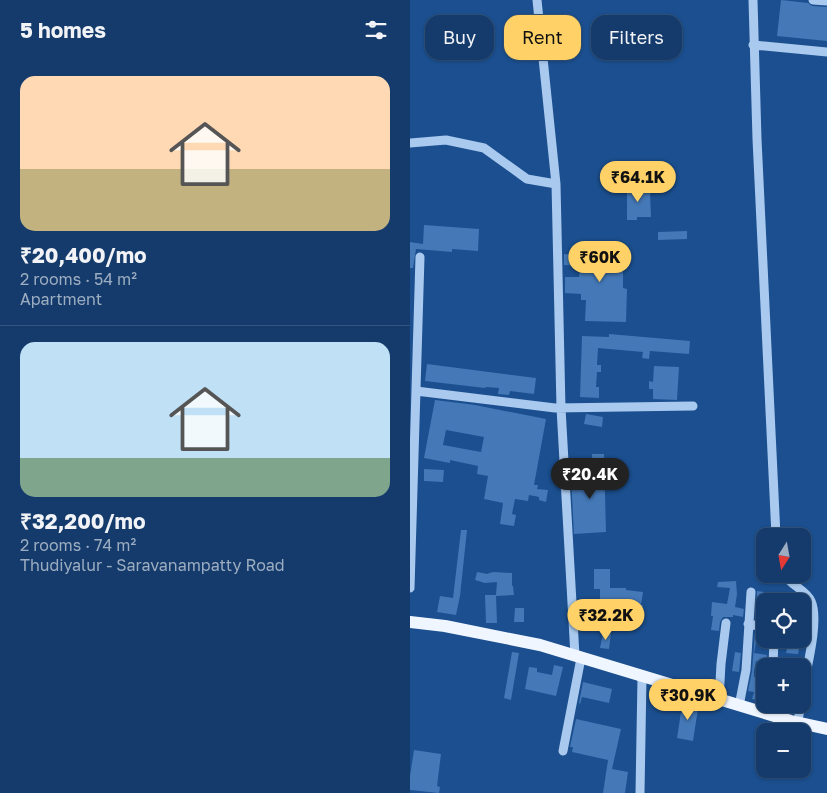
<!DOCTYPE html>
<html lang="en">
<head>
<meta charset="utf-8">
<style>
	body { margin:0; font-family:"Golos Text",sans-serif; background:#214673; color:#f1f3f6; height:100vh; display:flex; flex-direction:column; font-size:19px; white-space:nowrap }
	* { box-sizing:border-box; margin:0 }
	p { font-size:16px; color:#9dadc1 }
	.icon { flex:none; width:28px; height:28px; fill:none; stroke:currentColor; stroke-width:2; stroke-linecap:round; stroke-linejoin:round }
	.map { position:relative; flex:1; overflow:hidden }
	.sheet { display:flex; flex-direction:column; background:#143b6b; width:410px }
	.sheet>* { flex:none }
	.guide { position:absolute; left:15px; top:15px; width:326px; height:45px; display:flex; gap:10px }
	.needle { width:32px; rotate:191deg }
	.controls { position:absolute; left:346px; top:528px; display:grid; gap:10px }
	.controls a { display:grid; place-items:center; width:55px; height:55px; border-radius:10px; background:#143b6b; box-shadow:0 1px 4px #0004,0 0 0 1px #33557e; font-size:25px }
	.price { position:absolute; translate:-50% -42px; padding:0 11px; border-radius:18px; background:#ffd166; color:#111; font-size:16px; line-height:32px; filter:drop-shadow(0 1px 2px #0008) }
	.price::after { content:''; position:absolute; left:50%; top:30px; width:15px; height:11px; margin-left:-8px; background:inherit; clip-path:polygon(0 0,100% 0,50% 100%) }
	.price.active { background:#222; color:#fff }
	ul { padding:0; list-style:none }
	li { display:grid; align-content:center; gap:10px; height:265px; padding:0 20px }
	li+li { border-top:1px solid #33557e }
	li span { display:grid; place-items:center; height:155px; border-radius:15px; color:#555 }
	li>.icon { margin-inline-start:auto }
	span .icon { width:90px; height:90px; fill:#fffc; stroke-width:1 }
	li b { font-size:21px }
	h2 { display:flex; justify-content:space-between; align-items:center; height:60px; padding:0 20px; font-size:21px }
	.tag { padding:0 18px; border-radius:15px; background:#143b6b; box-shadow:0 1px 4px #0004,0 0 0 1px #33557e; font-size:18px; line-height:45px }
	.tag.active { background:#ffd166; color:#111 }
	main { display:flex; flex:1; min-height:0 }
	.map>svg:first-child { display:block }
	.building { fill:#4478b7; fill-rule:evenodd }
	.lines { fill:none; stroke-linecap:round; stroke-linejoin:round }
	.minor { stroke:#a9c9ee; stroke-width:9 }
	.major { stroke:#f0f6ff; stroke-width:12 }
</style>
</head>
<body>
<main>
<section class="sheet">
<h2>5 homes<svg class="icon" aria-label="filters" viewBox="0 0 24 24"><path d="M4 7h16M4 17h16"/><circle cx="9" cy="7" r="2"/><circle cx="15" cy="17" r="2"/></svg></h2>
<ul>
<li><span style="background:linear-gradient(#ffd9b3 60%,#c2b280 0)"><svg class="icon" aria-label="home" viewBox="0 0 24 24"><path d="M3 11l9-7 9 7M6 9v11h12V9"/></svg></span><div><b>₹20,400/mo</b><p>2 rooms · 54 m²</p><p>Apartment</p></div></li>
<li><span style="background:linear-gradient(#bfe0f5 75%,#7fa58c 0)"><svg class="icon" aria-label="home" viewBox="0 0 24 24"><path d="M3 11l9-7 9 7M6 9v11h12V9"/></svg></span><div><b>₹32,200/mo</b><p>2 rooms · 74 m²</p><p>Thudiyalur - Saravanampatty Road</p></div></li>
</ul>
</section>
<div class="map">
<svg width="417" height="793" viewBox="0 0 417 793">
	<rect width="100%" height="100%" fill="#1b4f8f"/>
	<path class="building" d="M371,0L398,3L402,6L417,7V41L367,36Z
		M217,186H235V191H240L241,217H227V220H217Z
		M14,225L69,229L68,251L42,249V252L6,249L3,268H0V242L13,244Z
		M277,231V239L248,240V232Z
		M184,245H213V288L217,289L216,322L175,321L176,300H171V294L155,293V277H169L170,266L154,265V254L167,255V251H184Z
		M199,334L280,341L279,354L240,351L239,359L232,358L233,352L188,348L187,365H191V372H187L186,387H189V398L170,397L172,336L199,337Z
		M17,364L126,378L124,394L100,391L99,395L88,394L89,388L76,387L75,388L15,381Z
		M244,366L269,367L267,400L243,399V389H239V381L243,382Z
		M25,400L65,405L136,419L124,485H128L127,489L138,490L136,502L129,500V497L119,495L118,501L105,499L102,514L106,515L104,526L90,524L93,503L74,499L78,476L67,474L68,466L40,460V463L14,458ZM36,430L74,437L71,452L33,445Z
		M176,414L193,417L192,427L174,424Z
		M182,454H194L196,532L164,534L161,477H183Z
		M14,469L34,470L33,482L14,481Z
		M51,530H57L50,596L46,615L27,612L30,596L43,598Z
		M184,569H200V588H216V590L233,592L231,605H233L232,617H224L225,603L214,602L213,612L200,611V616H190V589H184Z
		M67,572L78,574L79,573L84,572L102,573V586H103L104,595L86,596L87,623H76L75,595H86L87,582L75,583L65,580Z
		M326,581L327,594L325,607L334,609L333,617L323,615V617H313L310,622L309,631L301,630L303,616H301L302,602L317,604L320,588L307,587L308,582Z
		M347,591L354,592L353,598H351L350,609H352L351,613L353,614V617H346Z
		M105,608H114V622H104Z
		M345,632L355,633V643L346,642L344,653L357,655L356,662L346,661L344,671V677H346V679L352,680L350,690L355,691L353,701L342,699L344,692L338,691L342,671Z
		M193,633L201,634L199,649L190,648Z
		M370,639H391L388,654L376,653L378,645L370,643Z
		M102,652L109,653L101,700L94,698Z
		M325,652L331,653L329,672L322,671Z
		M144,665L153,667L146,696L115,689L119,667L127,668V672L142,675Z
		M173,682L202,689L199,703L172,697L170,704L169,703Z
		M275,700L289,702L283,741L267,738L271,712L272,713Z
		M166,719L211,729L202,769L218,772L215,793H193L198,760L162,752L163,747H160Z
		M4,750L31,754L27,786L30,787L29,793L0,790V776Z"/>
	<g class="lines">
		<path class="minor" d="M127,0L146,184L151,408L165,656
			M343,0L347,139L366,536
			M403,0L417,1
			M343,45L417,52
			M0,143L36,140L74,148L117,179L146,184
			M6,391L145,408L283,406
			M374,574C380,585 396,590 401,601C410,620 396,671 392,693
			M0,588L10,257
			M338,624L355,627
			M363,666L364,639
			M309,700L311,664L316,623
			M329,706L336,670L341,592
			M386,731L391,704
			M153,751L171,658
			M376,774L377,769
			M230,793L232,677"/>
		<path class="major" d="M0,622L35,626L130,645L381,721L417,729"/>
	</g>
</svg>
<div class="controls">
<a><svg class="needle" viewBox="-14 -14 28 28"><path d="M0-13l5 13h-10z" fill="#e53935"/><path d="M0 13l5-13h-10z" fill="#9dadc1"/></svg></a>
<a><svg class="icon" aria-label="locate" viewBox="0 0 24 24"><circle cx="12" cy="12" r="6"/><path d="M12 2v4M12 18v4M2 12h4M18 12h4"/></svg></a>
<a>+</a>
<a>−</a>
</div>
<b class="price" style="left:228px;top:203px">₹64.1K</b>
<b class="price" style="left:190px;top:283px">₹60K</b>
<b class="price active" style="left:180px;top:500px">₹20.4K</b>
<b class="price" style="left:196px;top:641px">₹32.2K</b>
<b class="price" style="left:278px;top:721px">₹30.9K</b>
<div class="guide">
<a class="tag">Buy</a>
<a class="tag active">Rent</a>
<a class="tag">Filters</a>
</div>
</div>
</main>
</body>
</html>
